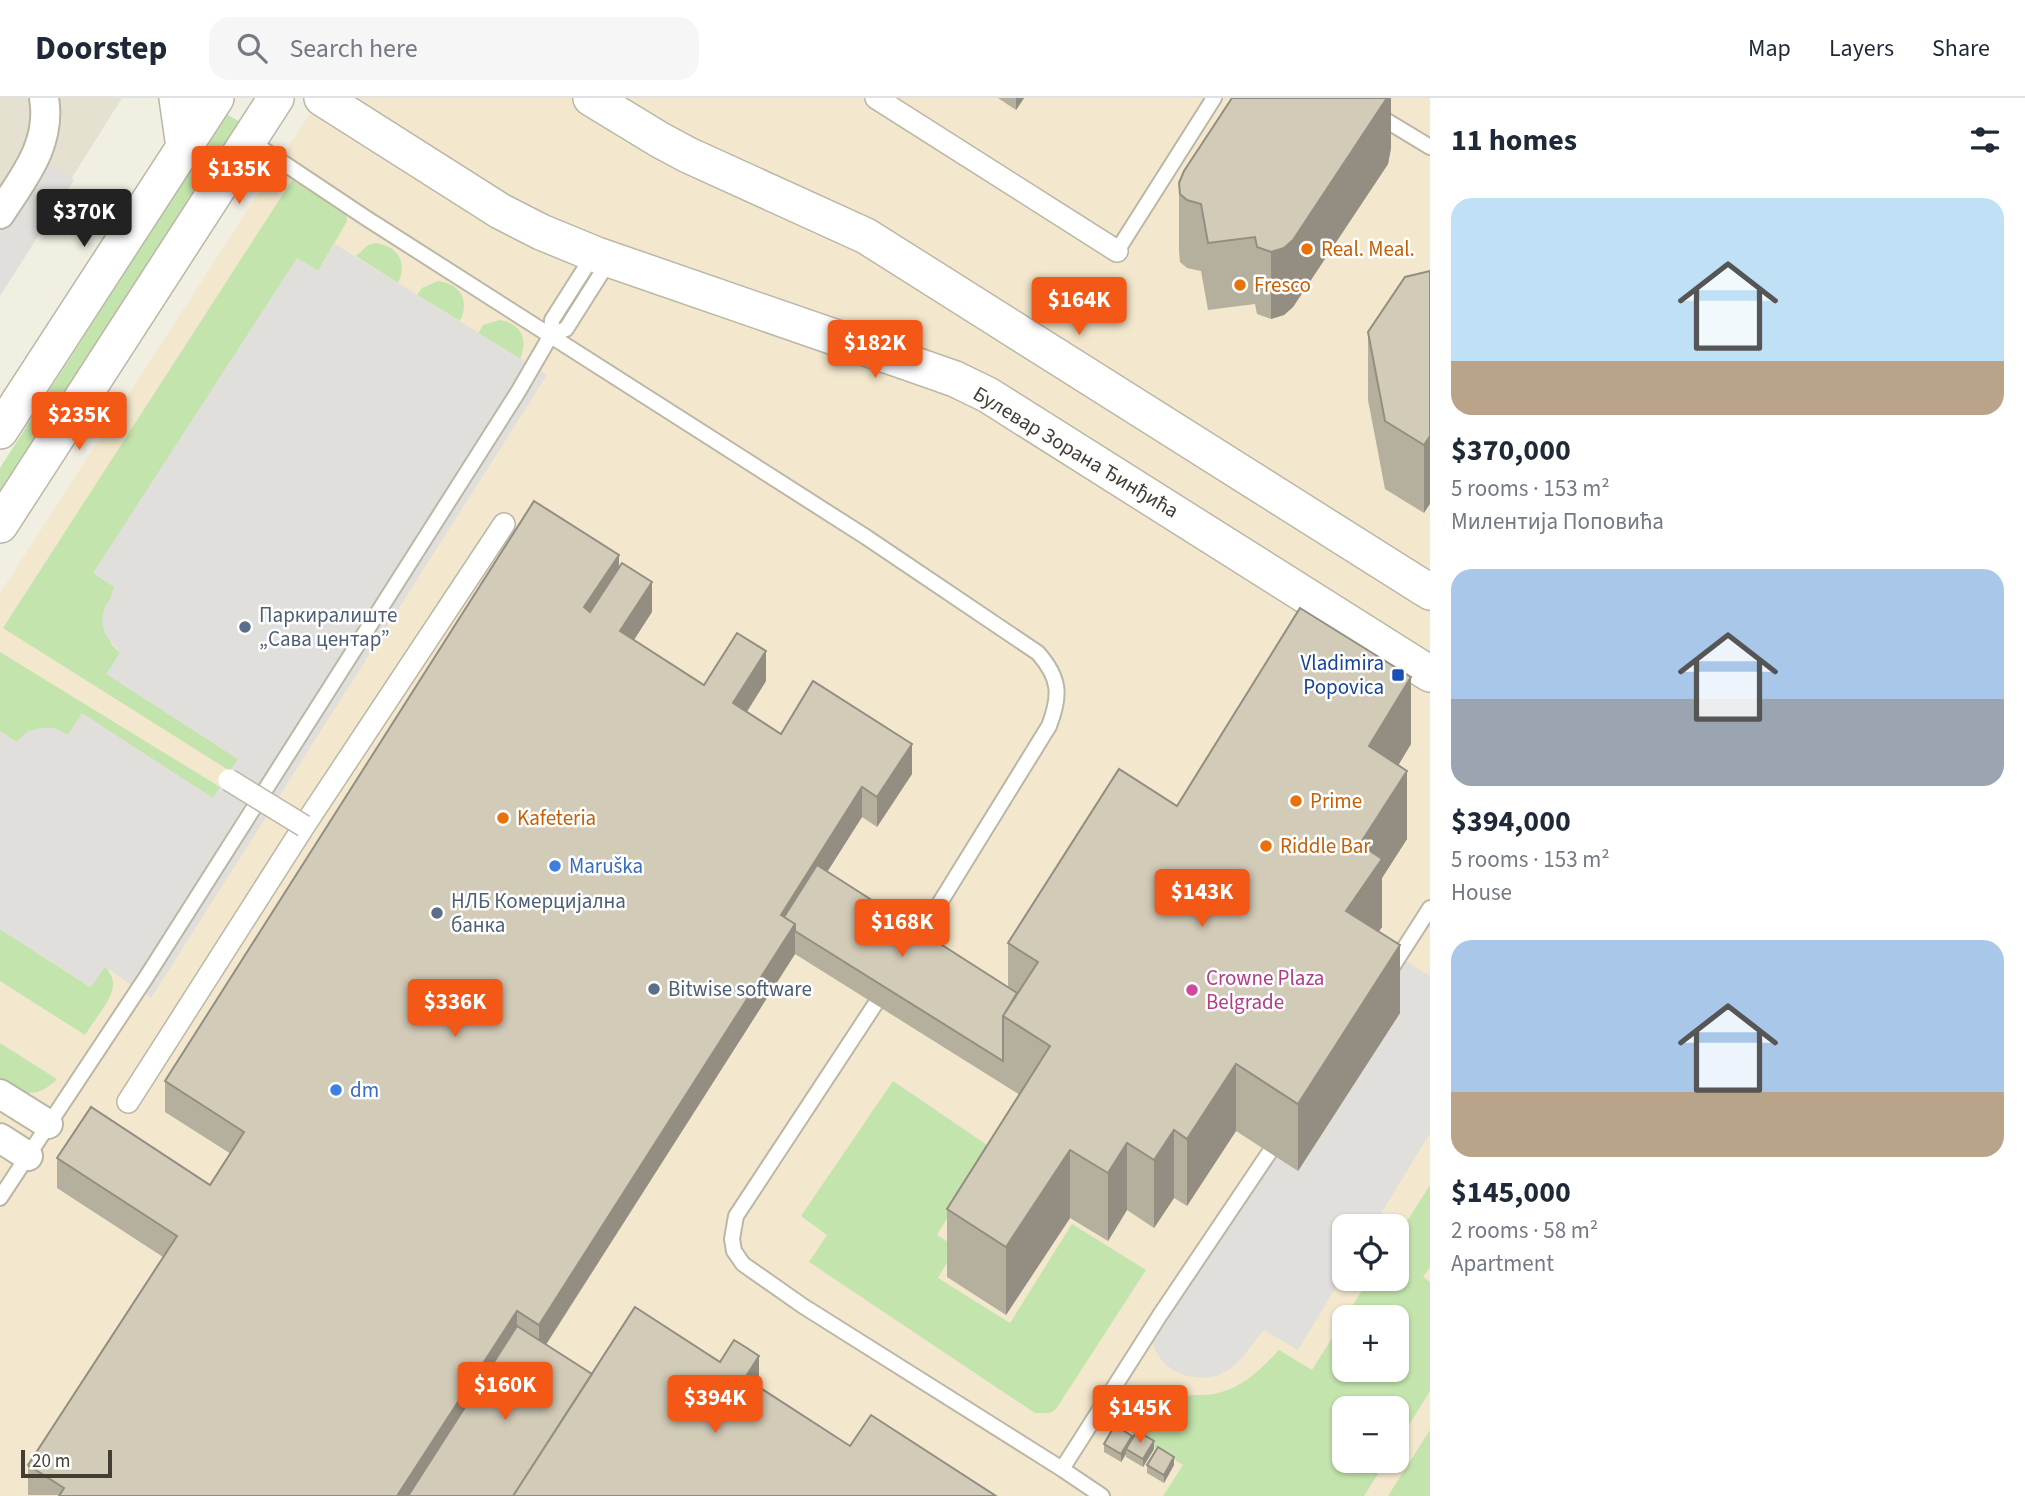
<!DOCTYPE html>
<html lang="en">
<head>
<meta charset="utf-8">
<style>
	body { margin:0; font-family:"Source Sans 3",sans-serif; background:#f6f6f7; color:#1f2937; height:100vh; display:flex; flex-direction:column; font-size:26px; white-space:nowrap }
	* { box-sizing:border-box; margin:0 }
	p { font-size:23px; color:#747a83 }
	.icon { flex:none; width:38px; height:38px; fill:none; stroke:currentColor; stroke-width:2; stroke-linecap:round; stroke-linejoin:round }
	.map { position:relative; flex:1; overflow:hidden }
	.side { display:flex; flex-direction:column; background:#fff; width:595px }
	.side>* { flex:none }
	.tools { position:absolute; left:1332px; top:1116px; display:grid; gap:14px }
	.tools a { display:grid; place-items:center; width:77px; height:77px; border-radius:14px; background:#fff; box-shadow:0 2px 5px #0004; font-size:35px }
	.scale { position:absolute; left:21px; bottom:18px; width:91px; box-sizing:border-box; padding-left:7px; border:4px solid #423e33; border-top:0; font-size:19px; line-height:24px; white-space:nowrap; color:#423e33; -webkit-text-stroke:5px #fff; paint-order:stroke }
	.price { position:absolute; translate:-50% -60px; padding:0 16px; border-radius:7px; background:#f35817; color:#fff; font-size:23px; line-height:46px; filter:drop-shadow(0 2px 4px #0008) }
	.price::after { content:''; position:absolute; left:50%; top:42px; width:21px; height:16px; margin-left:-10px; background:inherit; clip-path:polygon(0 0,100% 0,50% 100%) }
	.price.selected { background:#222; color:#fff }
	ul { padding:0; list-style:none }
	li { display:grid; align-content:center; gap:14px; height:371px; padding:0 21px }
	li span { display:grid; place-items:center; height:217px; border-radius:21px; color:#555 }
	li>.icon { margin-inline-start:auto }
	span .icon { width:126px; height:126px; fill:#fffc; stroke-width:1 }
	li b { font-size:30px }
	h2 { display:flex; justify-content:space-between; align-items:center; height:84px; padding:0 21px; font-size:30px }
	header { display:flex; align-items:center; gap:42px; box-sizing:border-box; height:98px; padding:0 35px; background:#fff; border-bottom:2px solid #e0e1e3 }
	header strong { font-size:33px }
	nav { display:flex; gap:38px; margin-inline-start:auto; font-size:24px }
	.search { width:490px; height:63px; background:#f6f6f7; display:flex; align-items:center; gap:18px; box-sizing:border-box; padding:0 24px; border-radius:21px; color:#747a83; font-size:26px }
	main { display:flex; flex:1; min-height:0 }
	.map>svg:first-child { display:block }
	.residential { fill:#e4e1d1 }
	.commercial { fill:#f3e8cd; fill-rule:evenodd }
	.green { fill:#c3e4ac }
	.parking { fill:#e1dfdb }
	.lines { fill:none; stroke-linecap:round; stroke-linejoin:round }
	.service-casing { stroke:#bbb7a6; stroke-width:18 }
	.pedestrian-casing { stroke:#bbb7a6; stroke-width:24 }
	.minor-casing { stroke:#bbb7a6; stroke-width:32 }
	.tertiary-casing { stroke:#bbb7a6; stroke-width:38 }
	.service { stroke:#fff; stroke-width:14 }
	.pedestrian { stroke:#fff; stroke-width:21 }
	.minor { stroke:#fff; stroke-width:28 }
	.tertiary { stroke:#fff; stroke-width:35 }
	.pedestrian-bridge-casing { stroke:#bbb7a6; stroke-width:24; stroke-linecap:butt }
	.pedestrian-bridge { stroke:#fff; stroke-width:21 }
	.wall { fill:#b5af9e }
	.shaded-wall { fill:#938e81 }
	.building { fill:#d2cbb8; stroke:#938e81; stroke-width:2 }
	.food-dot { fill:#e8710a; stroke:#fff; stroke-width:2.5 }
	.service-dot { fill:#5c6f8a; stroke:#fff; stroke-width:2.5 }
	.transit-dot { fill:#1a4fb4; stroke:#fff; stroke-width:2.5 }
	.shop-dot { fill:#3f7fe0; stroke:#fff; stroke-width:2.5 }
	.hotel-dot { fill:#d1479c; stroke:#fff; stroke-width:2.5 }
	.labels { text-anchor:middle; stroke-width:5; stroke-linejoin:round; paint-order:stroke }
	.food-label { font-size:21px; fill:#c56008; stroke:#fff; text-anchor:start }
	.street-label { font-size:21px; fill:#423e33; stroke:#fff }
	.service-label { font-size:21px; fill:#4e5e75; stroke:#fff; text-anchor:start }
	.transit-label { font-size:21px; fill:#164399; stroke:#fff; text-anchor:end }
	.shop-label { font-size:21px; fill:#366cbe; stroke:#fff; text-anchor:start }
	.hotel-label { font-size:21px; fill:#b23c85; stroke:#fff; text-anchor:start }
</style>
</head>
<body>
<header>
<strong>Doorstep</strong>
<div class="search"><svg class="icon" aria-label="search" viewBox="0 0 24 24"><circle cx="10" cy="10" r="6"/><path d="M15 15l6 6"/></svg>Search here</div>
<nav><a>Map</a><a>Layers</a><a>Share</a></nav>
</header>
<main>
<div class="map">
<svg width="1430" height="1398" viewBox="0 0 1430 1398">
	<rect width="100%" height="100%" fill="#f1eee2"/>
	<path class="residential" d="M0,0H122L0,194Z"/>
	<path class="commercial" d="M320,0H1430V1398H0V495ZM1344,1129H1396V1181H1344ZM1344,1220H1396V1272H1344ZM1344,1311H1396V1363H1344Z"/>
	<path class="green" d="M226,16L242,25L0,403V370Z
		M292,82L345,115L347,121L346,125L318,173L297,160L114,489L111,500L104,511L111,546L120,555L107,576L238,661L230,673L3,530Z
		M376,145C398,148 408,165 398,185L356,158L368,147Z
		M438,183C461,186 470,203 460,223L417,197L422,190Z
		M500,222C522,226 528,241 520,261L475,241L483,227Z
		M0,554L220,689L213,701L82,616L68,637C49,627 32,630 16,644L0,633Z
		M0,831L90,889L105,868C109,874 114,880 113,888C112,902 92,925 85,937L0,883Z
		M0,945L57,981C37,1002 21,996 0,982Z
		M893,983L990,1049L937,1137L956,1149L938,1180L1010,1225L1072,1126L1146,1172L1056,1311L1050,1315H1035L809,1164L827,1137L801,1118Z
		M1430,1087V1169L1423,1179L1430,1184V1293L1397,1346L1396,1311H1344V1363H1386L1364,1398H1163L1183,1367L1131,1335C1145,1319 1163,1303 1185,1298C1195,1296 1207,1298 1218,1295C1244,1289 1261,1271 1279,1252L1312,1272L1344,1221V1272H1396V1220H1345L1369,1181H1396L1397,1139Z
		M1430,1332V1398H1388Z"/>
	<path class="parking" d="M37,58L74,82L0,198V116Z
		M335,146L547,277L151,900L105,869L91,889L0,831V633L16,644L27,634L40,630H55L68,637L82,615L213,700L238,661L106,576L120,555L105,536L102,523L104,511L111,500L114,489L93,475L297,160L318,173Z
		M1393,855L1430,878V1035L1373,1129H1344V1176L1298,1252L1264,1232L1241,1261L1230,1271L1217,1278L1202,1280L1187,1278L1174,1273L1163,1264L1156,1254L1151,1242L1149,1228L1151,1216Z"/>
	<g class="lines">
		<g class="service-casing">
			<path id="service" d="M1349,0L1430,49
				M249,42L366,120L866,439L1038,555C1060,580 1061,597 1049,628L912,850
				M1117,153L1214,0
				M551,237L566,231L609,163
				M1389,874L1430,810
				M876,905L736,1118L732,1141L734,1153L743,1166L803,1208L1062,1371L1102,1398
				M0,1100L147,878L518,294L551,237L552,222L594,156
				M1062,1371L1160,1217L1269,1055"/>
		</g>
		<g class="pedestrian-casing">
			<path id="pedestrian" d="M876,0L1117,153
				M128,1004L304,728L504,426"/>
		</g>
		<g class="minor-casing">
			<path id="minor" d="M0,116C23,80 52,46 44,0
				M0,996L48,1026
				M0,1040L28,1058"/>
		</g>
		<g class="tertiary-casing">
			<path id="tertiary" d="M177,0L184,49
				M322,0L500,113L541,134L597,157L918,268L955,281L988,297L1430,576
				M591,0L660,42L688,57L866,138L1430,494
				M0,333L216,0
				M0,427L276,0"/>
		</g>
		<use href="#service" class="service"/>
		<use href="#pedestrian" class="pedestrian"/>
		<use href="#minor" class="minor"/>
		<use href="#tertiary" class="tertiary"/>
		<g class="pedestrian-bridge-casing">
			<path id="pedestrian-bridge" d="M229,682L304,728"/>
		</g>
		<use href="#pedestrian-bridge" class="pedestrian-bridge"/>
	</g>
	<path class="wall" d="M998,0H1024L1016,12Z
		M1391,0V50L1388,66L1293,209L1284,217L1271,221L1257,216L1255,206L1208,212L1201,173L1187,170L1180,164L1179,153V85Z
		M1430,173L1424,415L1385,391L1368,302V234Z
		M652,514L634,542L704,587L766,583L747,614L781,636L912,676L877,729L862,719L827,774L1008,889V845L1177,708L1411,646L1398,667L1407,741L1382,780V829L1378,834L1400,915L1298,1073L1236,1033L1187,1108L1174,1100L1154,1130L1127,1112L1108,1143L1070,1120L1006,1217L947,1179V1111L1020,997L795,856L546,1247L592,1276L759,1289L850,1348L996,1398L28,1397V1367L163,1159L57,1090V1060L210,1087L231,1056L165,1014V983Z
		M1132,1341L1154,1351L1143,1369L1126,1359V1356L1121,1364L1104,1354V1346Z
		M1147,1367H1174L1164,1385L1147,1375Z"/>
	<path class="shaded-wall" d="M1016,0H1024L1016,12Z
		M1387,0H1391V50L1388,66L1293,209L1284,217L1271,221V154Z
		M1430,338V406L1424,415V347Z
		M619,457V488L584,540V509Z
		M652,484V514L620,563V533Z
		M766,553V583L733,635V605Z
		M1411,579V646L1369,716V648Z
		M912,646V676L877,729V699Z
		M1407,673V741L1382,780V829L1346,880V813L1360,746Z
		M862,689V719L791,831L781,817Z
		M795,826V856L539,1257V1227Z
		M1400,847V915L1298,1073V1006Z
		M1236,966V1033L1187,1108V1041Z
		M1174,1032V1100L1154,1130V1062Z
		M1127,1045V1112L1108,1143V1075Z
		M1070,1052V1120L1006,1217V1149Z
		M517,1213V1244L417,1398H397Z
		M759,1258V1301L745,1280Z
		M1132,1338V1346L1126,1351V1356L1121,1364V1356Z
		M1154,1343V1351L1143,1369V1361Z
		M1174,1359V1367L1164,1385V1377Z"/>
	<path class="building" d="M1232,0H1387L1293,142L1284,150L1271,154L1257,149L1255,139L1208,145L1201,106L1187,102L1180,96L1179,85L1184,73Z
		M1430,173V338L1424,347L1385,323L1368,234L1405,179Z
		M534,403L619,457L584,509L590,514L622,465L652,484L620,533L704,587L737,535L766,553L733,605L781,636L813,583L912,646L877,699L862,689L781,817L795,826L539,1227L517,1213L397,1398H59L64,1390L28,1367L177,1138L57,1060L91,1009L210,1087L244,1034L165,983Z
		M1300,510L1411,579L1369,648L1407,673L1360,746L1382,761L1346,813L1400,847L1298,1006L1236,966L1187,1041L1174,1032L1154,1062L1127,1045L1108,1075L1070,1052L1006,1149L947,1111L1050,948L1003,918L1038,864L1008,845L1119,671L1177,708Z
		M817,767L1017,895L1003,918V963L795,833V826L784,819Z
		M635,1209L720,1264L734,1242L747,1250L759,1258L745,1280L850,1348L871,1317L996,1398H513Z
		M517,1228L592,1276L513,1398H408Z
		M1115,1327L1132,1338L1121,1356L1104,1346Z
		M1137,1333L1154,1343L1143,1361L1126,1351Z
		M1158,1349L1174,1359L1164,1377L1147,1367Z"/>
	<g class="food-dot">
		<circle cx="1307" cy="151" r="7"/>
		<circle cx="1240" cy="187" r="7"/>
		<circle cx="1296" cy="703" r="7"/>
		<circle cx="503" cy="720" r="7"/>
		<circle cx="1266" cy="748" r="7"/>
	</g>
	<g class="service-dot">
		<circle cx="245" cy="529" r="7"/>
		<circle cx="437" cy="815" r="7"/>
		<circle cx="654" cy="891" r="7"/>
	</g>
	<rect class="transit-dot" x="1391" y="570" width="14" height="14" rx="3.5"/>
	<g class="shop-dot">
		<circle cx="555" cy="768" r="7"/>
		<circle cx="336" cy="992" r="7"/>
	</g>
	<circle class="hotel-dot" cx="1192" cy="892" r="7"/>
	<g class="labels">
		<g class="food-label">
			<text x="1321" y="158">Real. Meal.</text>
			<text x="1254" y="194">Fresco</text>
			<text x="1310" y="710">Prime</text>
			<text x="517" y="727">Kafeteria</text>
			<text x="1280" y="755">Riddle Bar</text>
		</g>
		<g class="street-label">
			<text transform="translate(1076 354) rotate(31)" y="7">Булевар Зорана Ђинђића</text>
		</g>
		<g class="service-label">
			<text x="259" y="524">Паркиралиште<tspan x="259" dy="24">„Сава центар”</tspan></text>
			<text x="451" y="810">НЛБ Комерцијална<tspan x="451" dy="24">банка</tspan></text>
			<text x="668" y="898">Bitwise software</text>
		</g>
		<g class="transit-label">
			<text x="1384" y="572">Vladimira<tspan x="1384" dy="24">Popovica</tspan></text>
		</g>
		<g class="shop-label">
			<text x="569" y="775">Maruška</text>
			<text x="350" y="999">dm</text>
		</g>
		<g class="hotel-label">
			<text x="1206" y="887">Crowne Plaza<tspan x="1206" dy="24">Belgrade</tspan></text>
		</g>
	</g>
</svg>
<div class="tools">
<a><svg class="icon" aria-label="locate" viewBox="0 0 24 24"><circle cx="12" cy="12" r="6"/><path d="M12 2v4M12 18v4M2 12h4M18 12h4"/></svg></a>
<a>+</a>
<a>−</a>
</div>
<div class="scale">20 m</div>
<b class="price" style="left:239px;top:108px">$135K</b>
<b class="price selected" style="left:84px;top:151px">$370K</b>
<b class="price" style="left:1079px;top:239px">$164K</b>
<b class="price" style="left:875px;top:282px">$182K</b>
<b class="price" style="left:79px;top:354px">$235K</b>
<b class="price" style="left:1202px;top:831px">$143K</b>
<b class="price" style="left:902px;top:861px">$168K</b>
<b class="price" style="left:455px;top:941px">$336K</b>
<b class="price" style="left:505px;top:1324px">$160K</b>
<b class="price" style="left:715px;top:1337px">$394K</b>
<b class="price" style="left:1140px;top:1347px">$145K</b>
</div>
<section class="side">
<h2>11 homes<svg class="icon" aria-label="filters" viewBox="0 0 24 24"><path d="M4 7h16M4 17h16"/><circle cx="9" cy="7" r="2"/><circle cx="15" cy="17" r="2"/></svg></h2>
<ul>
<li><span style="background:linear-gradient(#bfe0f5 75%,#b9a48a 0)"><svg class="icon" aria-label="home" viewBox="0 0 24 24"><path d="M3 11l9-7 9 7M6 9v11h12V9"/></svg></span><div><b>$370,000</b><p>5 rooms · 153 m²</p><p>Милентија Поповића</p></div></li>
<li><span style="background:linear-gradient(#a9c7e8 60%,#9aa5b1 0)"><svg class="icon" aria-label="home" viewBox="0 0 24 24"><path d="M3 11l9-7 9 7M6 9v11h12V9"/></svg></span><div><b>$394,000</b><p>5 rooms · 153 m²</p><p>House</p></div></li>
<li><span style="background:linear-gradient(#a9c7e8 70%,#b9a48a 0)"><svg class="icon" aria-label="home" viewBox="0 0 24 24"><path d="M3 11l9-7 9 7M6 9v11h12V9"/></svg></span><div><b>$145,000</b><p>2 rooms · 58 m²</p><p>Apartment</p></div></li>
</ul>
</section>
</main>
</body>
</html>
